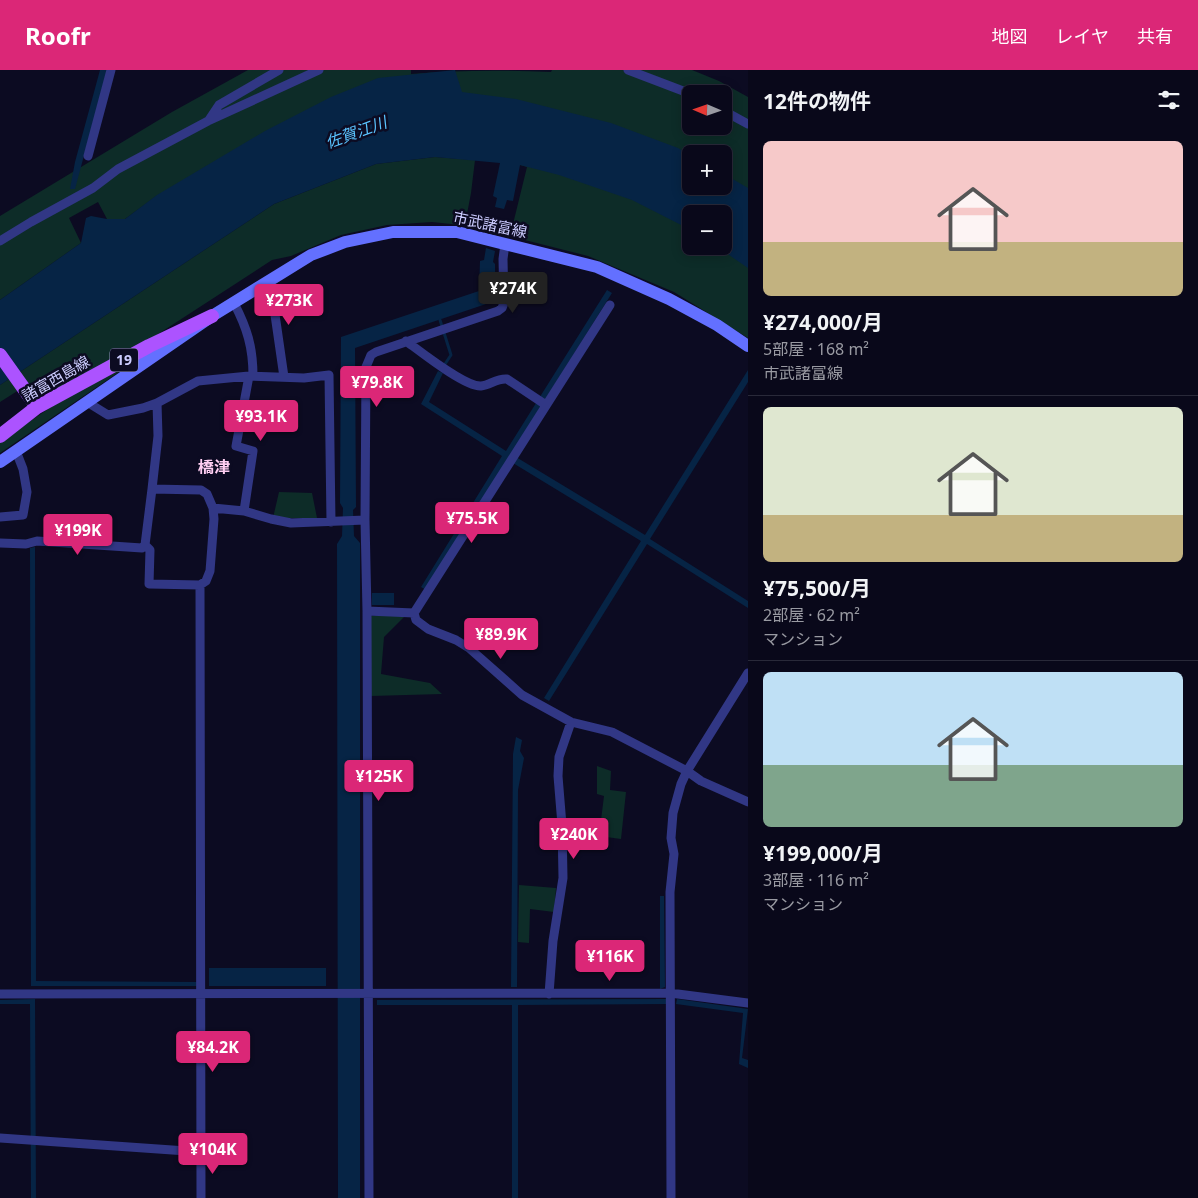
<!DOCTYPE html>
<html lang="ja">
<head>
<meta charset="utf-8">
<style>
	body { margin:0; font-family:"Noto Sans","Noto Sans JP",sans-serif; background:#121123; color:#f1f3f6; height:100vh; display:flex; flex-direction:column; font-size:19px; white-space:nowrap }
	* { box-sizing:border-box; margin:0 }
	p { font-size:16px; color:#999aa2 }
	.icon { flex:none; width:28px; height:28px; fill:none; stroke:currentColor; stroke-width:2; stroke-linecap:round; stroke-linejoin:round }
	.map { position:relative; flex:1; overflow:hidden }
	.drawer { display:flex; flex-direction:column; background:#09081a; width:450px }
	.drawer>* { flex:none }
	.needle { width:32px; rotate:272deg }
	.fabs { position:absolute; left:682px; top:15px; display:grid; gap:10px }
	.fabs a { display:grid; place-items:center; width:50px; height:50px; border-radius:8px; background:#09081a; box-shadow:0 2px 12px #0003,0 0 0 1px #292939; font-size:25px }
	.price { position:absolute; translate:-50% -42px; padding:0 11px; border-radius:5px; background:#db2777; color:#fff; font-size:16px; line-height:32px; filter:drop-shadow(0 1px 2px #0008) }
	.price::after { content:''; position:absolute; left:50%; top:30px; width:15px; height:11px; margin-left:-8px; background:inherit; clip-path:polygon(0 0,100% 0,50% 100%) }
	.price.active { background:#222; color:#fff }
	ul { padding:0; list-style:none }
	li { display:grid; align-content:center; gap:10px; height:265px; padding:0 15px }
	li+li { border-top:1px solid #292939 }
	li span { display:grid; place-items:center; height:155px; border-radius:8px; color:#555 }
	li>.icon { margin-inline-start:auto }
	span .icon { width:90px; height:90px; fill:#fffc; stroke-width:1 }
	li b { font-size:21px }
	h2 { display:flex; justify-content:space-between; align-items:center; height:60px; padding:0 15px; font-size:21px }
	header { display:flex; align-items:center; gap:30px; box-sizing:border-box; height:70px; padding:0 25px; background:#db2777; color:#fff }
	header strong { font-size:24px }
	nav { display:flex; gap:28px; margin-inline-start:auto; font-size:18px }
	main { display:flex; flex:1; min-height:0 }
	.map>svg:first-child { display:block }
	.green { fill:#0d2c28; fill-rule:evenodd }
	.water { fill:#062445 }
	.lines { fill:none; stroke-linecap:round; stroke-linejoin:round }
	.stream { stroke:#062445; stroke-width:3 }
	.minor { stroke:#313785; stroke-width:9 }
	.secondary { stroke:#6370ff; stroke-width:12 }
	.primary { stroke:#ac53ff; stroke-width:14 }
	.labels { text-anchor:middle; stroke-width:5; stroke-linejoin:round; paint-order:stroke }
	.shield { fill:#0c0b22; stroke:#9292bd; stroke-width:1 }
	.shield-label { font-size:14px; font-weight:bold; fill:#ccf }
	.street-label { font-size:15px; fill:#ccf; stroke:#0c0b22 }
	.water-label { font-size:16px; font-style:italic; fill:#5ac4ff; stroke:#0c0b22 }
	.neighbourhood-label { font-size:16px; font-weight:bold; fill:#ffcef2; stroke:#0c0b22 }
</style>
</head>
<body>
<header>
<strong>Roofr</strong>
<nav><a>地図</a><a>レイヤ</a><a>共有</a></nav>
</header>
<main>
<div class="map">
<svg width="748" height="1128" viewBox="0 0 748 1128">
	<rect width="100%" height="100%" fill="#0c0b22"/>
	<path class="green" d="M248,0H411V4C457,0 505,0 551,2L552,0H692L719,11L748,27V130L724,116V84H691V100L514,39L158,125L125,149H107L98,132L69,148L81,173L0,230V146L172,42ZM691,24H724V56H691Z
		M533,86L691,145V176H724L748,181V268L674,222L588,186L470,156L432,152L387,155L341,165L291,186L272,190L152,268L55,321L36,320L30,313L0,332V315L274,134L376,94L435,87L475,90L471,123L467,144L513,154L527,97L520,95Z
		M141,287L0,383V373L8,366L75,321Z
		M279,422L312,423L317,448H273Z
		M406,545L384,567L381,604L430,613L442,624L371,626V546Z
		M597,696L611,701L610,720L626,722L621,769L599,766L604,726L597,724Z
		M519,815L556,818L554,842L530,839L529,873L518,872Z"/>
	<path class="water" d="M100,0H107L75,119H70L75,92Z
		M455,0L462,22L516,29L611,53L678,78L691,86V116H724V104L748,118V198L716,176H724V144H691V160L632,130L559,105L520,95L513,131L507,130L504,139L495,137L497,128L493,126L500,93L435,87L376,94L274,134L0,315V230L81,173L86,148L91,146L107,149H125L157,125L265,61L331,27L378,8Z
		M486,178L495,181L493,192L495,194V231L355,278L356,437L353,440L354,466L360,473V1128H338L337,474L342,466L343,438L340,433L341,267L479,221L480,191L484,190Z
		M607,220L612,223L511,384L645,465L748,300V312L650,469L748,531V538L647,474L549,631L544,628L641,471L508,390L426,520L421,517L502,386L421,334L438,301L443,303L429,332L506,381Z
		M35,477L36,911L197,912V916H31L30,478Z
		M372,523H394V535H372Z
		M516,667L522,670L520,681L524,688L518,720L517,917H511L513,684Z
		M660,826H664L665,917L660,919Z
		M209,898H326V916H209Z
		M35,929L36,1128H31L30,934H0V930Z
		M667,929V934L518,935V1128H512V935H377V930Z
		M677,929L748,939L742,988L748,990V998L739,994L743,943L676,934Z"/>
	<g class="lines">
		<path class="stream" d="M440,250L451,285L443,297"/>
		<path class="minor" d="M628,0L691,24
			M724,41L748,54
			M209,50L219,35L279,0
			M88,86L111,0
			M0,171L31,152L93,118L118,99L208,51L319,0
			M268,212L272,224L284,307
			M234,233C247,258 253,277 253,306
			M406,271C421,282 465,317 481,316C490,315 497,308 507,309L546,335
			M87,332L108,345L143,338L157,333L158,366L152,419L201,420L207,424L213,438L214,449L210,501L206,511L200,515L149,514L150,480L145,475L152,419
			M157,333L198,311L249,306L304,308L329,305L331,452
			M213,438L244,441L271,449L291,453L365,450
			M244,441L253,381L236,376L249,306
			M0,447L23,445L27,422L23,399L16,381
			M0,473L26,474L37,471L142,478L145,475
			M200,515L201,1128
			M367,541L414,543
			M414,543L416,550L428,559L456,570L469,578L522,625L571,652L612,662L687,701L701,711L748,732
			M414,543L610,235
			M0,924L670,923L748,933
			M549,924L553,871L563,808L562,755L558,706L559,687L571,652
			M0,1068L201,1082
			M369,1128L367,541L365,450L366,297L371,285L376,282L498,241L502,238L504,233L503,189L505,174
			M671,1128L670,822L674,784L671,768L673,743L681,714L687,701L748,603"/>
		<path class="secondary" d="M0,392L212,246L311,185L345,172L393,162H457L597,197L669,229L717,255L748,276"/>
		<path class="primary" d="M0,285L37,337
			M0,366L37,337L149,276L212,246"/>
	</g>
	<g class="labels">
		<rect class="shield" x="110" y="278.5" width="28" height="23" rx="4"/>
		<g class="shield-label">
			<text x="124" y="295">19</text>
		</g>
		<g class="street-label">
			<text transform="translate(490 155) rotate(12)" y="5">市武諸富線</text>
			<text transform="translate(56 309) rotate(-30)" y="5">諸富西島線</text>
		</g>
		<g class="water-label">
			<text transform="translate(356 62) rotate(-20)" y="6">佐賀江川</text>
		</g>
		<g class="neighbourhood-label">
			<text x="214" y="403">橋津</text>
		</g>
	</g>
</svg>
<div class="fabs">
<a><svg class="needle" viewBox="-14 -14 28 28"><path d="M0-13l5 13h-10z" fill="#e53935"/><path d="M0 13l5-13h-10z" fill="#999aa2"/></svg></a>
<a>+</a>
<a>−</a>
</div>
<b class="price active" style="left:513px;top:244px">¥274K</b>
<b class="price" style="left:289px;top:256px">¥273K</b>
<b class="price" style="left:377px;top:338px">¥79.8K</b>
<b class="price" style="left:261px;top:372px">¥93.1K</b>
<b class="price" style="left:472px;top:474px">¥75.5K</b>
<b class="price" style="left:78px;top:486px">¥199K</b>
<b class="price" style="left:501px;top:590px">¥89.9K</b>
<b class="price" style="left:379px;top:732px">¥125K</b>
<b class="price" style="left:574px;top:790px">¥240K</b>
<b class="price" style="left:610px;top:912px">¥116K</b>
<b class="price" style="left:213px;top:1003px">¥84.2K</b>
<b class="price" style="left:213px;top:1105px">¥104K</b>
</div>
<section class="drawer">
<h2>12件の物件<svg class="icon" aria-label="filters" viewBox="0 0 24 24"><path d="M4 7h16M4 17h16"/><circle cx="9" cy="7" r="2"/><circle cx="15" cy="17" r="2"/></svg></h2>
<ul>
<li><span style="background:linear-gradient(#f6c9c9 65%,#c2b280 0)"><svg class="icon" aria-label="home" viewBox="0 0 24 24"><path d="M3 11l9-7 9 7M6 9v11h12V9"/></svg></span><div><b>¥274,000/月</b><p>5部屋 · 168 m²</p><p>市武諸富線</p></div></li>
<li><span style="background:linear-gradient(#dfe7d0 70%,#c2b280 0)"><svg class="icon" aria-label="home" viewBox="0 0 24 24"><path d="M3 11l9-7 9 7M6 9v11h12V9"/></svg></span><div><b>¥75,500/月</b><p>2部屋 · 62 m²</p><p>マンション</p></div></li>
<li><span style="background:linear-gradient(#bfe0f5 60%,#7fa58c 0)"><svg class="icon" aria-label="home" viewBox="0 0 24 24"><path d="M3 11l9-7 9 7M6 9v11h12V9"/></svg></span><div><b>¥199,000/月</b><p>3部屋 · 116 m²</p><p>マンション</p></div></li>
</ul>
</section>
</main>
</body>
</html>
